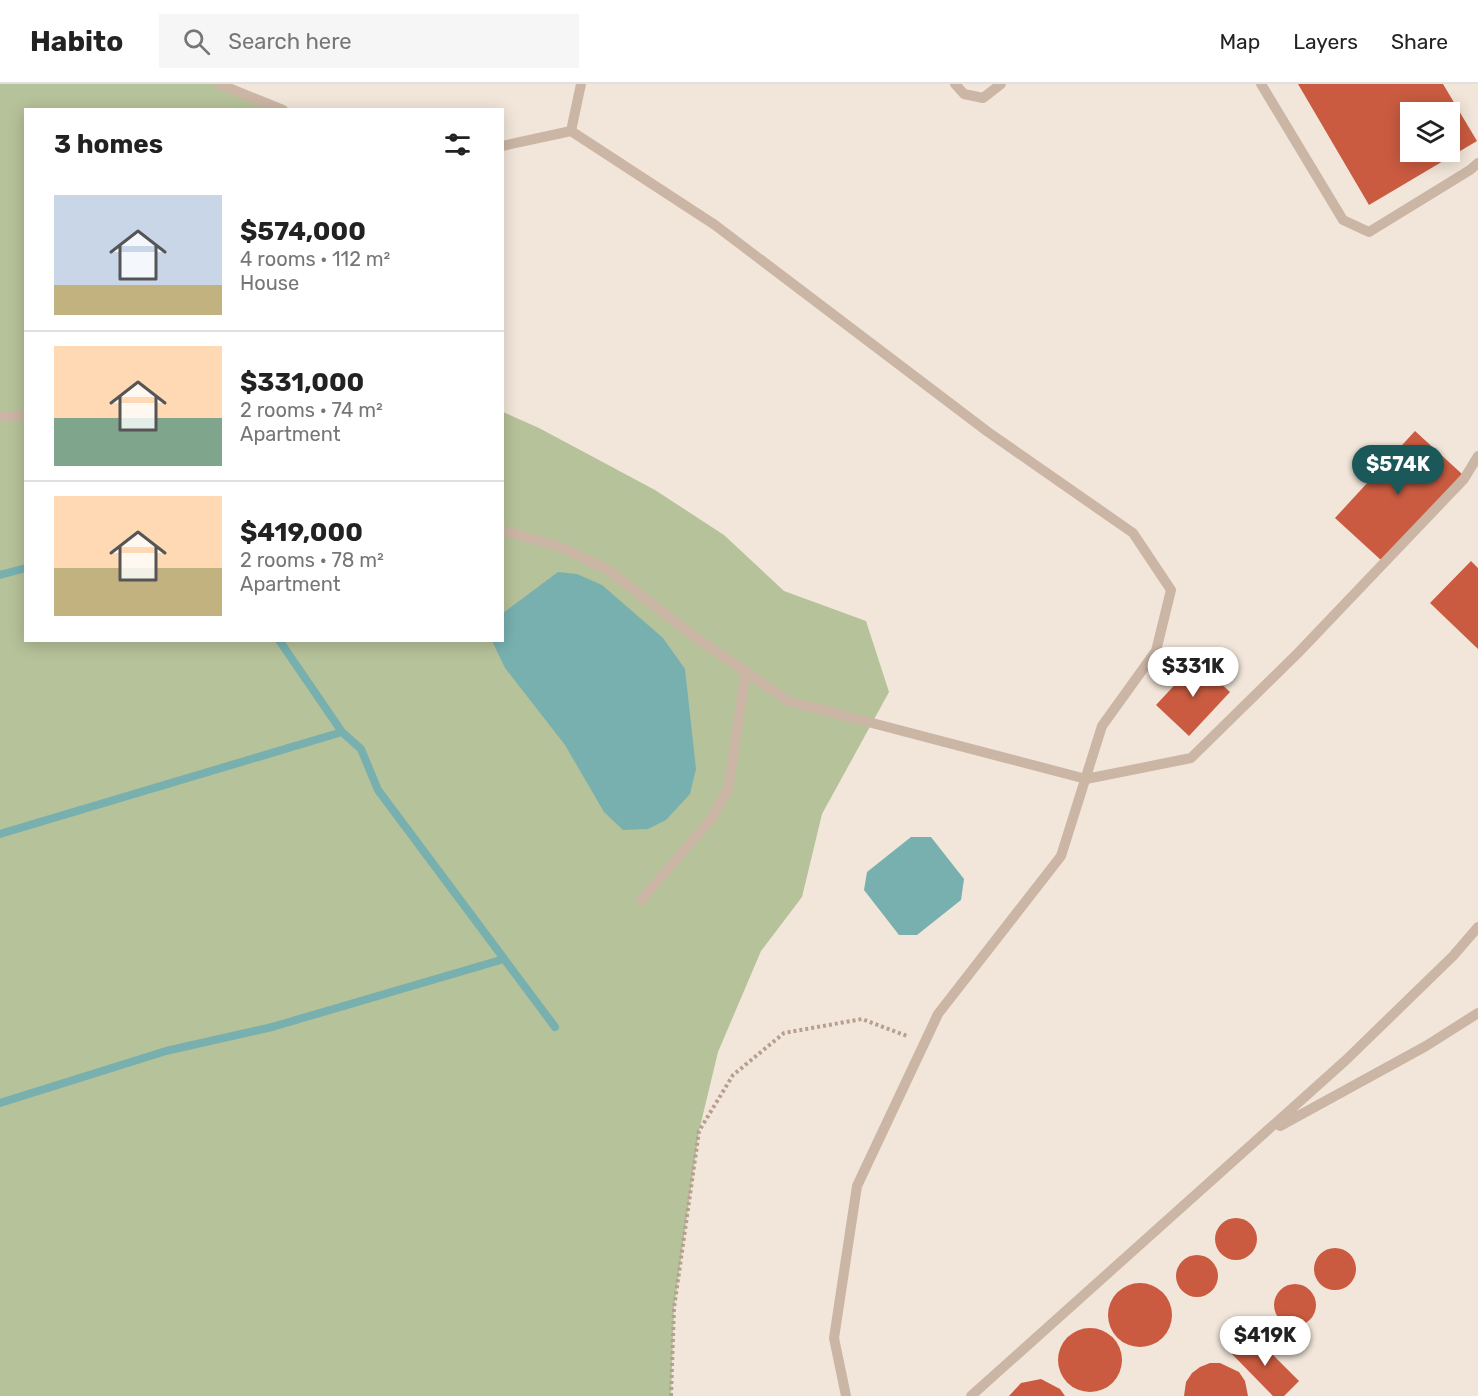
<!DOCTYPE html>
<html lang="en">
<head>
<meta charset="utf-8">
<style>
	body { margin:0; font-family:Rubik,sans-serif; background:#f6f6f6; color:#222; height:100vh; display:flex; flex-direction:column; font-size:22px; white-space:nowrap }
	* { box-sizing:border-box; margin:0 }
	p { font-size:20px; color:#767676 }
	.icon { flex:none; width:33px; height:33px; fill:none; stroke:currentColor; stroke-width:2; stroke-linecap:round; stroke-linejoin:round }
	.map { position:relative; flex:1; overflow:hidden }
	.panel { position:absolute; left:24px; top:24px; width:480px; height:534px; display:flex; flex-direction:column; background:#fff; border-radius:0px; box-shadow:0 3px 15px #0003 }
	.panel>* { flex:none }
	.controls { position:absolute; left:1400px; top:18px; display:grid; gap:12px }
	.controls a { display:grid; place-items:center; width:60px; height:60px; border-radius:0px; background:#fff; box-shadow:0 3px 15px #0003; font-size:30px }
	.price { position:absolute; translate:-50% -51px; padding:0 14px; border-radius:21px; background:#fff; color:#222; font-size:20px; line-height:39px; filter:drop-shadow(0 2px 3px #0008) }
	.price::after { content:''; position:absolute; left:50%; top:36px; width:18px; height:14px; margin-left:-9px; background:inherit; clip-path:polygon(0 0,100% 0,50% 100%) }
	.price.current { background:#1b5859; color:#fff }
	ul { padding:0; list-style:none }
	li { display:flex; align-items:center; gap:18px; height:150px; padding:0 30px }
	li+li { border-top:2px solid #e0e0e0 }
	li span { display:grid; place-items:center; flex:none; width:168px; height:120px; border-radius:0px; color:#555 }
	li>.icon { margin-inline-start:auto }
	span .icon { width:72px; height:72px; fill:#fffc; stroke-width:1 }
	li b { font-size:26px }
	h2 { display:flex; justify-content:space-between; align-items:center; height:72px; padding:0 30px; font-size:26px }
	header { display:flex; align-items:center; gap:36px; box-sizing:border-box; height:84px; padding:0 30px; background:#fff; border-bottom:2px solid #e0e0e0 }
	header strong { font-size:28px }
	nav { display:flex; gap:33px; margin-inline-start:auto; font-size:21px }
	.search { width:420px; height:54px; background:#f6f6f6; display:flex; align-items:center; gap:15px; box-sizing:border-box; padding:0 21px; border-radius:0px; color:#767676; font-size:22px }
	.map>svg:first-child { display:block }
	.green { fill:#b6c299 }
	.water { fill:#78b0b0 }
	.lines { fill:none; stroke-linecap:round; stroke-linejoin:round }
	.stream { stroke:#78b0b0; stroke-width:8 }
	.building { fill:#ca5b40; fill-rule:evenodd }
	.path { stroke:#b79f90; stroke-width:4; stroke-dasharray:3 3; stroke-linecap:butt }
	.lane { stroke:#cbb5a5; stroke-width:10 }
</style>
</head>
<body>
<header>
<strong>Habito</strong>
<div class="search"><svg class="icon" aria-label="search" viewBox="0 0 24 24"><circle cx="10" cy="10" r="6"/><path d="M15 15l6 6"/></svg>Search here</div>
<nav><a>Map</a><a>Layers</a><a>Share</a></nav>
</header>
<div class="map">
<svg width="1478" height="1312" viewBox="0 0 1478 1312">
	<rect width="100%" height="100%" fill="#f2e6da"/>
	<path class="green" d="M0,0H219L283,25L26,26V556H502L503,328L539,344L655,406L724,451L784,507L866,537L889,608L822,730L802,813L761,867L718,968L699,1047L674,1224L671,1312H0Z"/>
	<path class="water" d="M558,488L577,490L602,501L663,554L685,585L696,685L690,710L666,736L648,745L623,746L604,728L565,661L505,584L492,557L502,556L503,529Z
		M911,753H931L964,795L961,816L917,851H899L864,806L867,788Z"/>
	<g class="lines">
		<path class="stream" d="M0,491L26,484
			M279,556L342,648
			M0,750L342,648L361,665L378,706L555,943
			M0,1019L166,967L272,943L504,875"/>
	</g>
	<path class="building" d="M1298,0H1443L1477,57L1369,121ZM1410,28H1449V68H1410Z
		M1415,347L1462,390L1382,477L1335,434Z
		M1471,477L1478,484V565L1430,519Z
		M1197,577L1230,608L1189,652L1156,621Z
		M1215 1155a21 21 0 1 1 42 0a21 21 0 1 1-42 0Z
		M1314 1185a21 21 0 1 1 42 0a21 21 0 1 1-42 0Z
		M1176 1192a21 21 0 1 1 42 0a21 21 0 1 1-42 0Z
		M1108 1231a32 32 0 1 1 64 0a32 32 0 1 1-64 0Z
		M1274 1221a21 21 0 1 1 42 0a21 21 0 1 1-42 0Z
		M1058 1276a32 32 0 1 1 64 0a32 32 0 1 1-64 0Z
		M1252,1250L1299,1297L1284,1312H1273L1232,1270Z
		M1210,1279H1220L1239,1288L1245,1297L1248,1312H1184L1186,1298L1192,1289L1200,1283Z
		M1041,1295L1060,1305L1065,1312H1009L1021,1299Z"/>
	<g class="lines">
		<path class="path" d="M671,1312L674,1224L699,1047L733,991L784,949L862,935L907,952"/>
		<path class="lane" d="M219,0L283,26
			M955,0L964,10L983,14L1001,0
			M1261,0L1343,136L1369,148L1470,86L1478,79
			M571,47L581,0
			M502,62L571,47L715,141L988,348L1133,449L1171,506L1156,567L1102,642L1061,772L938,930L857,1102L834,1254L846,1312
			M0,333L26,331
			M502,446L563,464L608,486L694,552L788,617L1086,695L1191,674L1298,569L1464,395L1478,372
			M641,816L712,734L728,705L746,587
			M1280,1042L1426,962L1478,929
			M971,1312L1346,976L1453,872L1478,843"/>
	</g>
</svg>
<div class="controls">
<a><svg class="icon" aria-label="layers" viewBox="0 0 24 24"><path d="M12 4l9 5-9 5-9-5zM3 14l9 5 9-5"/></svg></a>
</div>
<b class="price current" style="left:1398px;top:412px">$574K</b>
<b class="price" style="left:1193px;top:614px">$331K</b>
<b class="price" style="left:1265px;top:1283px">$419K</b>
<section class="panel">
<h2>3 homes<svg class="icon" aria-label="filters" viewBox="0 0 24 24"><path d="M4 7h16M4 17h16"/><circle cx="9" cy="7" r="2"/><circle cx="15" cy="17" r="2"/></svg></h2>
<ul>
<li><span style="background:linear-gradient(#c9d6e8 75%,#c2b280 0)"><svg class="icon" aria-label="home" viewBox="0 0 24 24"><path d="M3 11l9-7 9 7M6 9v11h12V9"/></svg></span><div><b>$574,000</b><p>4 rooms · 112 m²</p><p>House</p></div></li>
<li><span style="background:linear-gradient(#ffd9b3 60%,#7fa58c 0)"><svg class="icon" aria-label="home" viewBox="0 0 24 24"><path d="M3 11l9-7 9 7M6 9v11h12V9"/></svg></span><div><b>$331,000</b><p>2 rooms · 74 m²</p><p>Apartment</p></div></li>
<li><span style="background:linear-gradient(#ffd9b3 60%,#c2b280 0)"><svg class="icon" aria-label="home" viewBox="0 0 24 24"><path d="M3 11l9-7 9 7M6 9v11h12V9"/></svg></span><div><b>$419,000</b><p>2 rooms · 78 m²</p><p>Apartment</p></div></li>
</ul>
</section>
</div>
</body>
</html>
